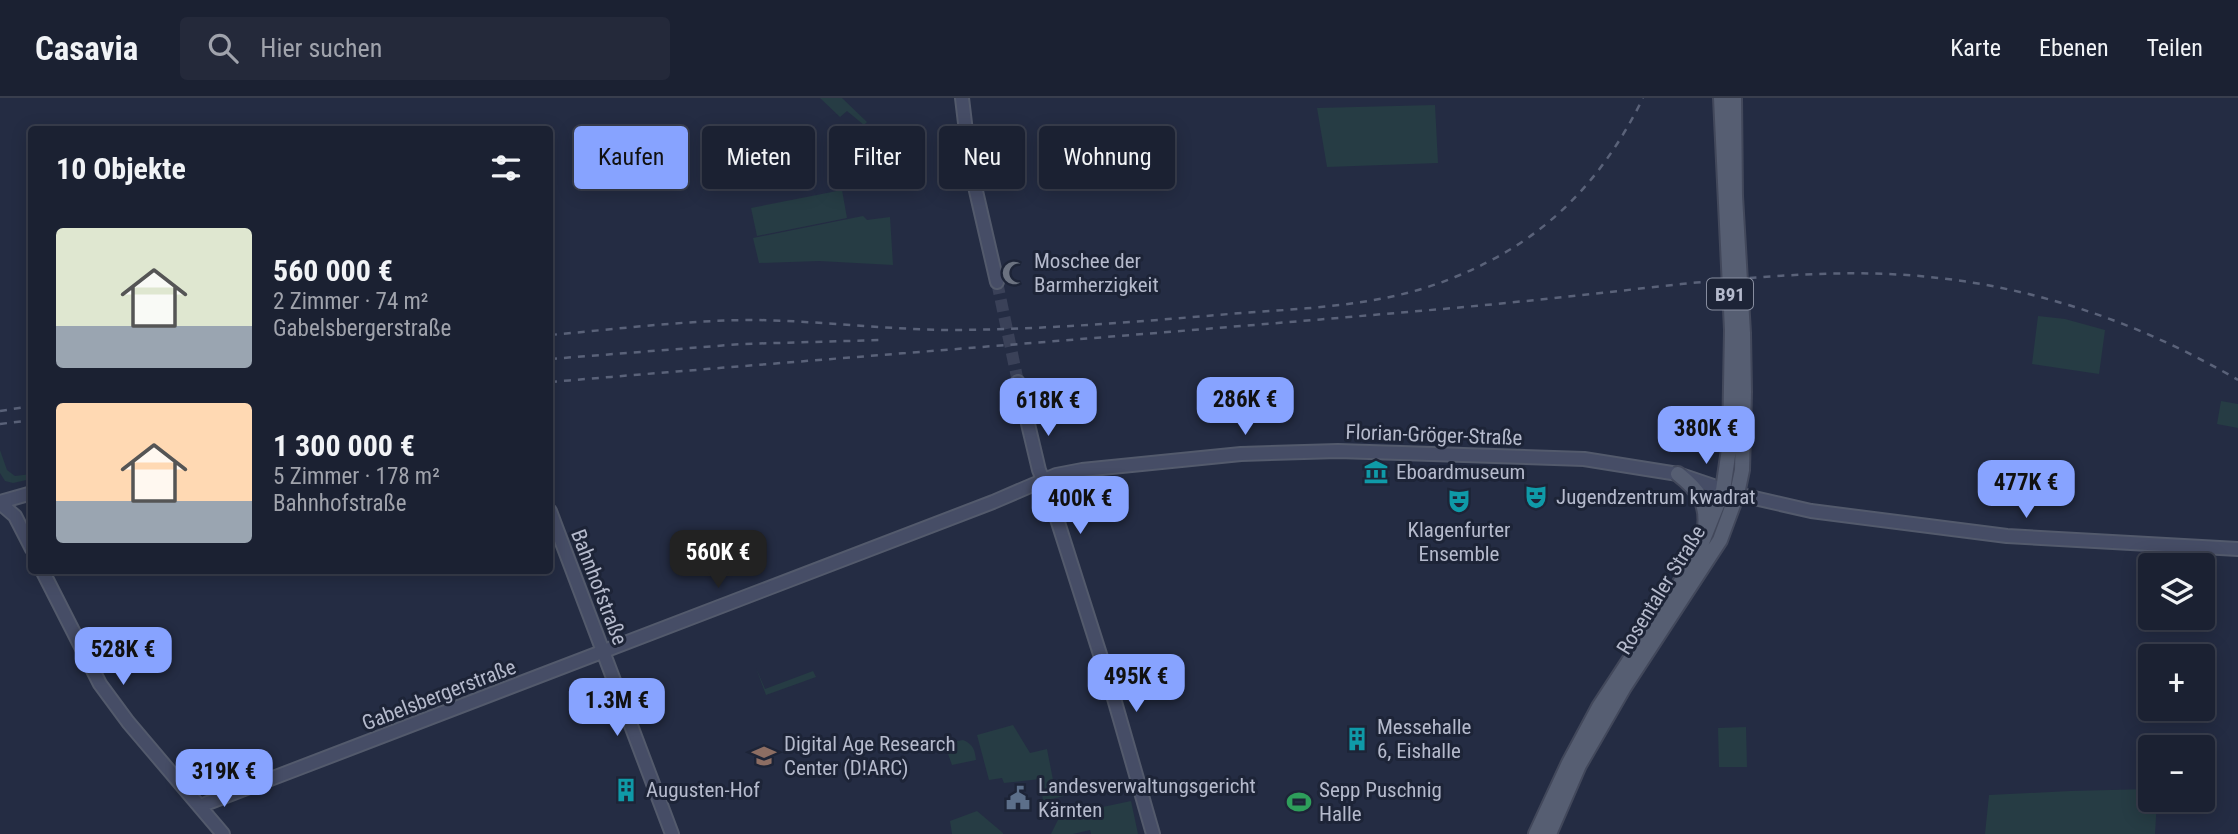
<!DOCTYPE html>
<html lang="de">
<head>
<meta charset="utf-8">
<style>
	body { margin:0; font-family:"Roboto Condensed",sans-serif; background:#24293a; color:#f1f3f6; height:100vh; display:flex; flex-direction:column; font-size:26px; white-space:nowrap }
	* { box-sizing:border-box; margin:0 }
	p { font-size:23px; color:#a0a3ac }
	.icon { flex:none; width:38px; height:38px; fill:none; stroke:currentColor; stroke-width:2; stroke-linecap:round; stroke-linejoin:round }
	.map { position:relative; flex:1; overflow:hidden }
	.sheet { position:absolute; left:28px; top:28px; width:525px; height:448px; display:flex; flex-direction:column; background:#1b2132; border-radius:7px; box-shadow:0 4px 18px #0003,0 0 0 2px #393e4d }
	.sheet>* { flex:none }
	.top-card { position:absolute; left:574px; top:28px; width:665px; height:63px; display:flex; gap:14px }
	.tools { position:absolute; left:2138px; top:455px; display:grid; gap:14px }
	.tools a { display:grid; place-items:center; width:77px; height:77px; border-radius:7px; background:#1b2132; box-shadow:0 4px 18px #0003,0 0 0 2px #393e4d; font-size:35px }
	.price { position:absolute; translate:-50% -60px; padding:0 16px; border-radius:14px; background:#87a3ff; color:#111; font-size:23px; line-height:46px; filter:drop-shadow(0 2px 4px #0008) }
	.price::after { content:''; position:absolute; left:50%; top:42px; width:21px; height:16px; margin-left:-10px; background:inherit; clip-path:polygon(0 0,100% 0,50% 100%) }
	.price.on { background:#222; color:#fff }
	ul { padding:0; list-style:none }
	li { display:flex; align-items:center; gap:21px; height:175px; padding:0 28px }
	li span { display:grid; place-items:center; flex:none; width:196px; height:140px; border-radius:7px; color:#555 }
	li>.icon { margin-inline-start:auto }
	span .icon { width:84px; height:84px; fill:#fffc; stroke-width:1 }
	li b { font-size:30px }
	h2 { display:flex; justify-content:space-between; align-items:center; height:84px; padding:0 28px; font-size:30px }
	.chip { padding:0 24px; border-radius:7px; background:#1b2132; box-shadow:0 4px 18px #0003,0 0 0 2px #393e4d; font-size:24px; line-height:63px }
	.chip.on { background:#87a3ff; color:#111 }
	header { display:flex; align-items:center; gap:42px; box-sizing:border-box; height:98px; padding:0 35px; background:#1b2132; border-bottom:2px solid #393e4d }
	header strong { font-size:33px }
	nav { display:flex; gap:38px; margin-inline-start:auto; font-size:24px }
	.search { width:490px; height:63px; background:#24293a; display:flex; align-items:center; gap:18px; box-sizing:border-box; padding:0 24px; border-radius:7px; color:#a0a3ac; font-size:26px }
	.map>svg:first-child { display:block }
	.green { fill:#263c44 }
	.lines { fill:none; stroke-linecap:round; stroke-linejoin:round }
	.secondary-tunnel { stroke:#3a4158; stroke-width:12; stroke-dasharray:12 6; stroke-linecap:butt }
	.secondary-casing { stroke:#535a6c; stroke-width:16 }
	.primary-casing { stroke:#42485b; stroke-width:18 }
	.secondary { stroke:#464d66; stroke-width:12 }
	.primary { stroke:#565e72; stroke-width:14 }
	.rail { stroke:#5a6279; stroke-width:2.5; stroke-dasharray:7 7; stroke-linecap:butt }
	.labels { text-anchor:middle; stroke-width:6; stroke-linejoin:round; paint-order:stroke }
	.shield { fill:#1d2437; stroke:#878d9f; stroke-width:2 }
	.shield-label { font-size:19px; font-weight:bold; fill:#b5bacc }
	.poi-label { font-size:21px; fill:#b5bacc; stroke:#1d2437; text-anchor:start }
	.street-label { font-size:21px; fill:#b5bacc; stroke:#1d2437 }
</style>
</head>
<body>
<header>
<strong>Casavia</strong>
<div class="search"><svg class="icon" aria-label="search" viewBox="0 0 24 24"><circle cx="10" cy="10" r="6"/><path d="M15 15l6 6"/></svg>Hier suchen</div>
<nav><a>Karte</a><a>Ebenen</a><a>Teilen</a></nav>
</header>
<div class="map">
<svg width="2238" height="736" viewBox="0 0 2238 736">
	<rect width="100%" height="100%" fill="#242c43"/>
	<path class="green" d="M820,0H842L867,24L864,27L847,13L840,19Z
		M1435,7L1438,65L1327,69L1317,10Z
		M842,92L847,120L757,138L751,110Z
		M863,118L867,122L890,119L893,167L819,163L759,165L753,140Z
		M2038,218L2065,221L2105,232L2099,276L2032,266Z
		M2221,303L2238,306V330L2217,326Z
		M0,352L7,372L15,378L31,376V381L13,385L5,383L0,375Z
		M756,570L765,591L813,573L816,579L766,597Z
		M1013,627L1030,655L1047,651L1054,687L1061,686L1064,698L1043,703L1040,681L1004,685L1002,680L989,682L977,637Z
		M1746,629L1747,669H1719L1718,630Z
		M963,642C973,646 975,652 976,662L952,667L946,650L940,651V646Z
		M2151,691V702H2157L2155,736H1985L1989,697L2070,693Z
		M1131,703L1138,736H1091L1090,732L1073,736H1051L1060,718Z
		M977,713L1003,735V736H952L950,723Z"/>
	<g class="lines">
		<path class="secondary-tunnel" d="M997,184L1018,284"/>
		<g class="secondary-casing">
			<path id="secondary" d="M962,0L970,67L997,184
				M1018,284L1039,372L1049,396L1113,597L1153,736
				M0,404L32,395
				M0,405L15,418L32,451
				M550,413L672,736
				M42,472L100,586L128,624L223,736
				M200,708L993,404L1056,377L1082,372L1241,356L1338,353L1584,361L1678,376L1737,396L1811,413L2007,438L2238,451"/>
		</g>
		<g class="primary-casing">
			<path id="primary" d="M1678,376C1698,392 1708,404 1705,430
				M1536,736L1569,665L1599,609L1695,462L1723,392L1730,344L1732,232L1721,0
				M1549,736L1579,667L1624,589L1720,442L1737,396L1742,372L1744,294L1743,235L1735,98L1734,0"/>
		</g>
		<use href="#secondary" class="secondary"/>
		<use href="#primary" class="primary"/>
		<path class="rail" d="M550,237C618,231 687,222 756,222C819,223 882,231 945,232C1040,232 1134,224 1229,216C1305,210 1384,209 1455,179C1544,143 1601,85 1643,0
			M550,261L742,246L881,242
			M550,284C847,259 1144,237 1442,211C1522,204 1601,195 1681,186C1767,178 1853,170 1939,180C2045,192 2146,228 2238,282
			M0,313L32,308
			M0,326L32,322"/>
	</g>
	<defs>
		<g id="mosque-bare" transform="scale(1.89)"><path d="M3.5-4.9A6 6 0 1 0 3.5 4.9A5 5 0 1 1 3.5-4.9Z" fill="#6b7280" stroke="#1d2437" stroke-width="2.5" paint-order="stroke"/></g>
		<g id="museum-bare" transform="scale(1.89)"><path d="M0-6L6-3V-2H-6V-3ZM-5-1h2V3h-2ZM-1-1h2V3h-2ZM3-1h2V3H3ZM-6 4H6V6H-6Z" fill="#0f9aa8" stroke="#1d2437" stroke-width="2.5" paint-order="stroke"/></g>
		<g id="theatre-bare" transform="scale(1.89)"><path d="M-5-5.5Q0-4 5-5.5V0Q5 5 0 6Q-5 5-5 0ZM-3.3-2.5H-1v1.5H-3.3ZM1-2.5H3.3v1.5H1ZM-2.8 1Q0 5.5 2.8 1Z" fill="#0f9aa8" stroke="#1d2437" stroke-width="2.5" paint-order="stroke"/></g>
		<g id="building-bare" transform="scale(1.89)"><path d="M-4-6H4V6H1V3H-1V6H-4ZM-2.5-4.3h1.7v1.8h-1.7ZM.8-4.3h1.7v1.8H.8ZM-2.5-1h1.7V.8h-1.7ZM.8-1h1.7V.8H.8Z" fill="#0f9aa8" stroke="#1d2437" stroke-width="2.5" paint-order="stroke"/></g>
		<g id="university-bare" transform="scale(1.89)"><path d="M0-5L7-2L0 1L-7-2ZM-4 1L0 2.5L4 1V4Q0 6-4 4Z" fill="#8d6e63" stroke="#1d2437" stroke-width="2.5" paint-order="stroke"/></g>
		<g id="civic-bare" transform="scale(1.89)"><path d="M-.6-6.5H3V-4.5H.6V-3L4-1V1h2V6H-6V1h2V-1L-.6-3ZM-1.2 2.5V6h2.4V2.5Z" fill="#5c6f8a" stroke="#1d2437" stroke-width="2.5" paint-order="stroke"/></g>
		<g id="stadium-bare" transform="scale(1.89)"><path d="M0-5a6.5 5 0 1 0 0 10a6.5 5 0 1 0 0-10ZM-3.5-1.8h7v3.6h-7Z" fill="#2e9e5b" stroke="#1d2437" stroke-width="2.5" paint-order="stroke"/></g>
	</defs>
	<g fill-rule="evenodd">
		<use href="#mosque-bare" x="1014" y="175"/>
		<use href="#museum-bare" x="1376" y="374"/>
		<use href="#theatre-bare" x="1536" y="399"/>
		<use href="#theatre-bare" x="1459" y="403"/>
		<use href="#building-bare" x="1357" y="641"/>
		<use href="#university-bare" x="764" y="658"/>
		<use href="#building-bare" x="626" y="692"/>
		<use href="#civic-bare" x="1018" y="700"/>
		<use href="#stadium-bare" x="1299" y="704"/>
	</g>
	<g class="labels">
		<rect class="shield" x="1707" y="180.5" width="46" height="31" rx="5"/>
		<g class="shield-label">
			<text x="1730" y="203">B91</text>
		</g>
		<g class="poi-label">
			<text x="1034" y="170">Moschee der<tspan x="1034" dy="24">Barmherzigkeit</tspan></text>
			<text x="1396" y="381">Eboardmuseum</text>
			<text x="1556" y="406">Jugendzentrum kwadrat</text>
			<text x="1459" y="439" text-anchor="middle">Klagenfurter<tspan x="1459" dy="24">Ensemble</tspan></text>
			<text x="1377" y="636">Messehalle<tspan x="1377" dy="24">6, Eishalle</tspan></text>
			<text x="784" y="653">Digital Age Research<tspan x="784" dy="24">Center (D!ARC)</tspan></text>
			<text x="1038" y="695">Landesverwaltungsgericht<tspan x="1038" dy="24">Kärnten</tspan></text>
			<text x="646" y="699">Augusten-Hof</text>
			<text x="1319" y="699">Sepp Puschnig<tspan x="1319" dy="24">Halle</tspan></text>
		</g>
		<g class="street-label">
			<text transform="translate(1434 337) rotate(2)" y="7">Florian-Gröger-Straße</text>
			<text transform="translate(599 489) rotate(69)" y="7">Bahnhofstraße</text>
			<text transform="translate(1661 492) rotate(-58)" y="7">Rosentaler Straße</text>
			<text transform="translate(439 597) rotate(-21)" y="7">Gabelsbergerstraße</text>
		</g>
	</g>
</svg>
<div class="tools">
<a><svg class="icon" aria-label="layers" viewBox="0 0 24 24"><path d="M12 4l9 5-9 5-9-5zM3 14l9 5 9-5"/></svg></a>
<a>+</a>
<a>−</a>
</div>
<b class="price" style="left:1245px;top:339px">286K €</b>
<b class="price" style="left:1048px;top:340px">618K €</b>
<b class="price" style="left:1706px;top:368px">380K €</b>
<b class="price" style="left:2026px;top:422px">477K €</b>
<b class="price" style="left:1080px;top:438px">400K €</b>
<b class="price on" style="left:718px;top:492px">560K €</b>
<b class="price" style="left:123px;top:589px">528K €</b>
<b class="price" style="left:1136px;top:616px">495K €</b>
<b class="price" style="left:617px;top:640px">1.3M €</b>
<b class="price" style="left:224px;top:711px">319K €</b>
<div class="top-card">
<a class="chip on">Kaufen</a>
<a class="chip">Mieten</a>
<a class="chip">Filter</a>
<a class="chip">Neu</a>
<a class="chip">Wohnung</a>
</div>
<section class="sheet">
<h2>10 Objekte<svg class="icon" aria-label="filters" viewBox="0 0 24 24"><path d="M4 7h16M4 17h16"/><circle cx="9" cy="7" r="2"/><circle cx="15" cy="17" r="2"/></svg></h2>
<ul>
<li><span style="background:linear-gradient(#dfe7d0 70%,#9aa5b1 0)"><svg class="icon" aria-label="home" viewBox="0 0 24 24"><path d="M3 11l9-7 9 7M6 9v11h12V9"/></svg></span><div><b>560 000 €</b><p>2 Zimmer · 74 m²</p><p>Gabelsbergerstraße</p></div></li>
<li><span style="background:linear-gradient(#ffd9b3 70%,#9aa5b1 0)"><svg class="icon" aria-label="home" viewBox="0 0 24 24"><path d="M3 11l9-7 9 7M6 9v11h12V9"/></svg></span><div><b>1 300 000 €</b><p>5 Zimmer · 178 m²</p><p>Bahnhofstraße</p></div></li>
</ul>
</section>
</div>
</body>
</html>
